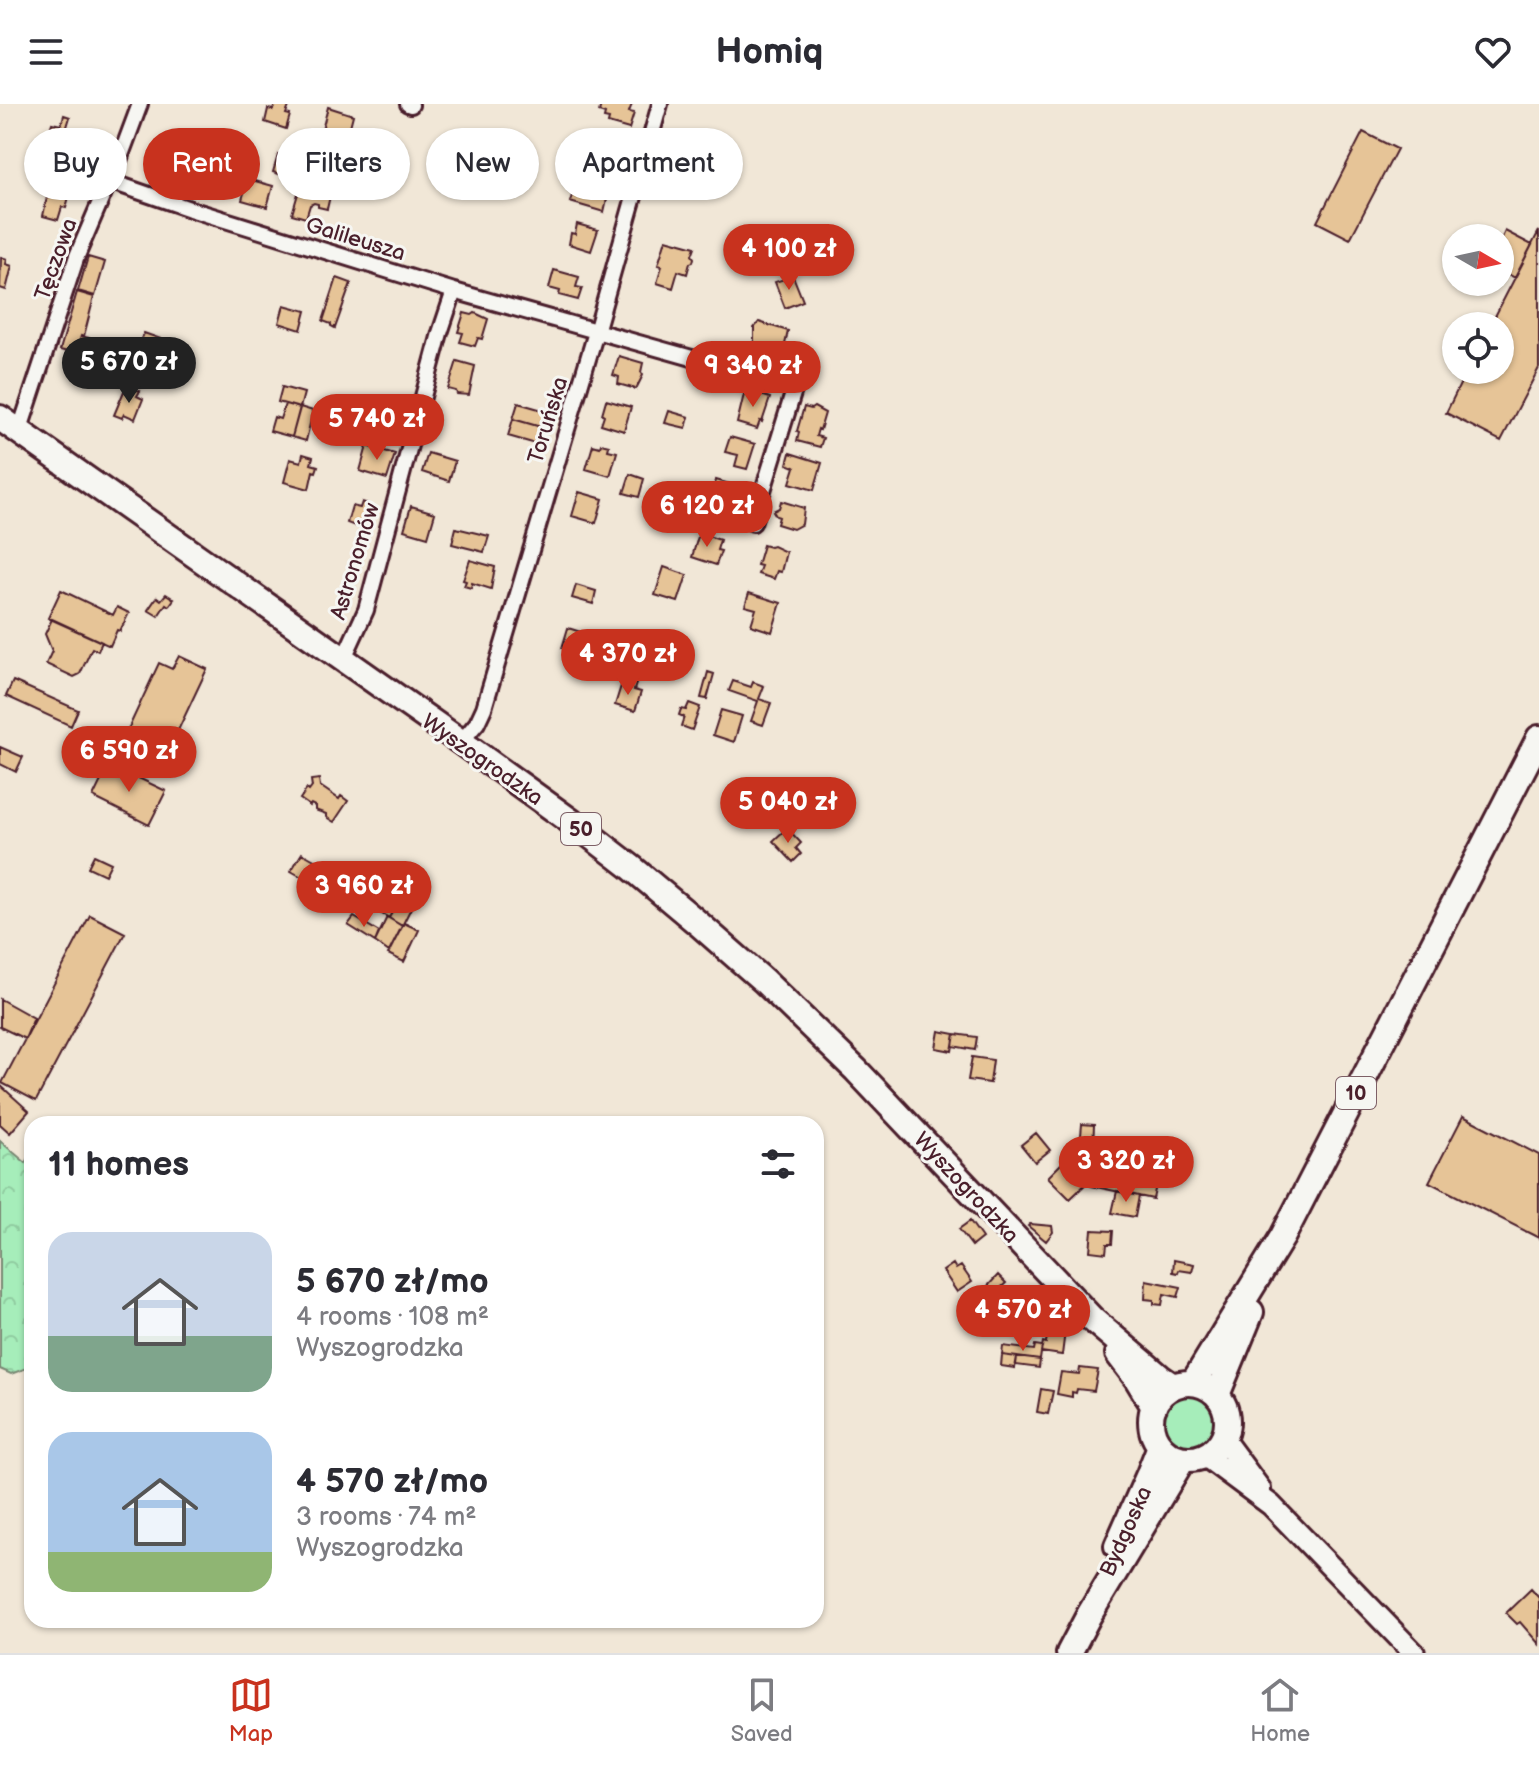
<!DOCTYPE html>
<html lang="en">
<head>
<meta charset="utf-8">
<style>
	body { margin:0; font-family:"Balsamiq Sans",sans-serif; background:#f7f7f7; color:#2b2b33; height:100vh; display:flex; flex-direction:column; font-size:30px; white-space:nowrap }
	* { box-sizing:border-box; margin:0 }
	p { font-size:26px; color:#7c7c81 }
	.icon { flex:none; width:44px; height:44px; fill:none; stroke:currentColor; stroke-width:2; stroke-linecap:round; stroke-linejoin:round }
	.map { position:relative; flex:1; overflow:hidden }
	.sheet { position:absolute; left:24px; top:1012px; width:800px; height:512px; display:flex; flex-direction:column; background:#fff; border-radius:24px; box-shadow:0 2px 6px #0004 }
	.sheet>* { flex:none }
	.top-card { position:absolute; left:24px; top:24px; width:800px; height:72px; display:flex; gap:16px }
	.needle { width:52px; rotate:99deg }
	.tools { position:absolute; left:1442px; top:120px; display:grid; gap:16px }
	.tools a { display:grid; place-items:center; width:72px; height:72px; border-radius:50%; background:#fff; box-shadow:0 2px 6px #0004; font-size:40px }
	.price { position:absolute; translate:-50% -68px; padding:0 18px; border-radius:28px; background:#c8321e; color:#fff; font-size:26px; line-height:52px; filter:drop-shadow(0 2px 4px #0008) }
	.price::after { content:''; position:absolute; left:50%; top:48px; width:24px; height:18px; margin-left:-12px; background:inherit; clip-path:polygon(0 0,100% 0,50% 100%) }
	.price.on { background:#222; color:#fff }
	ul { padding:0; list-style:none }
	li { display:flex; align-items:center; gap:24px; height:200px; padding:0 24px }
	li span { display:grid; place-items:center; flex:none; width:224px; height:160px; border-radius:24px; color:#555 }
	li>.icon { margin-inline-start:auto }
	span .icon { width:96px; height:96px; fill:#fffc; stroke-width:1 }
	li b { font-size:34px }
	h2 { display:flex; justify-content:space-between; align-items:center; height:96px; padding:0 24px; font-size:34px }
	.chip { padding:0 28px; border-radius:36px; background:#fff; box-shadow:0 2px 6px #0004; font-size:28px; line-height:72px }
	.chip.on { background:#c8321e; color:#fff }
	header { display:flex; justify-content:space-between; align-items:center; height:104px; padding:0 24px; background:#fff; font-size:36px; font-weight:700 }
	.dock { display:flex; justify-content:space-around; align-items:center; height:112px; border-top:2px solid #e1e1e2; background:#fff; font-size:22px; color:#7c7c81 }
	.dock a { display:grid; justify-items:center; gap:4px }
	.dock .on { color:#c8321e }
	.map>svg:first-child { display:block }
	.grass { fill:#a6edba; stroke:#788672; stroke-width:2 }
	.forest { fill:url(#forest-crowns); stroke:#788672; stroke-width:2 }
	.building { fill:#e6c497; stroke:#4a1f2b; stroke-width:2 }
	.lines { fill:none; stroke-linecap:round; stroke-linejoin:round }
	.street-casing { stroke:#4a1f2b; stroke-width:20 }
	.secondary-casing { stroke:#4a1f2b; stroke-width:26 }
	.primary-casing { stroke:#4a1f2b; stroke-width:30 }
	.street { stroke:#f6f6f2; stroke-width:14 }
	.secondary { stroke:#f6f6f2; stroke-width:20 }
	.primary { stroke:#f6f6f2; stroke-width:24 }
	.labels { text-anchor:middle; stroke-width:6; stroke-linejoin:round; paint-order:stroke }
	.shield { fill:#f6f6f2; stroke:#7e6067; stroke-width:2 }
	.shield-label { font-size:20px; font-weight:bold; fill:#4a1f2b }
	.street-label { font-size:22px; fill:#4a1f2b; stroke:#f6f6f2 }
</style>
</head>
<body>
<header><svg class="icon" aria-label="menu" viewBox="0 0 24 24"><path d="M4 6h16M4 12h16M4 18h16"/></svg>Homiq<svg class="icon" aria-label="heart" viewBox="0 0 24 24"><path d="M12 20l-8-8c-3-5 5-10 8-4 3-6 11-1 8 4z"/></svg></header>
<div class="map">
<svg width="1539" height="1549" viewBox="0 0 1539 1549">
	<defs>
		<pattern id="forest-crowns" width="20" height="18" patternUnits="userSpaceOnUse" patternTransform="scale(2)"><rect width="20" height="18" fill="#a6edba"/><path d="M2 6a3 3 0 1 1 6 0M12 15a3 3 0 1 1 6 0" fill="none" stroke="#90cba0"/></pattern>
	</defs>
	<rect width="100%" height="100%" fill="#f1e7d7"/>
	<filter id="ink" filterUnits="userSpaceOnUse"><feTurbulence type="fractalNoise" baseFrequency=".0125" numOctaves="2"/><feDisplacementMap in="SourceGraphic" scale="16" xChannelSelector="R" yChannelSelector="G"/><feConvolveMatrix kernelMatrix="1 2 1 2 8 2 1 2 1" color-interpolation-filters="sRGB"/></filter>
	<g filter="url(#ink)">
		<path class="grass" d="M1163 1316a26 26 0 1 1 52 0a26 26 0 1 1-52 0Z"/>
		<path class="forest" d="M0,1037L26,1059L32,1049V1262L11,1270L0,1265Z"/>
		<path class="building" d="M273,0H290L286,10L290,11L286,25L265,18L268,5L273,6L275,1Z
			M601,0H632L629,8L634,9L629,25L608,19L609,15L604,14L605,10L599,8Z
			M328,3L353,11L347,34L322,26Z
			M64,11L70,13L59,49L45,44V42L41,41L43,34L47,35L52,19L61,21Z
			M1363,28L1397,45L1350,135L1317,118Z
			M158,42L182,49L173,78L149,71Z
			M278,51L290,54L285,72L273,68Z
			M248,75L273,82L267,103L242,96Z
			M311,75L325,78L323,85L331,88L327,105L318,103V100L314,99L310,101L306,114L292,110L302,76L310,78Z
			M50,79L57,80L59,79L71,85L66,104L62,103L58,116L43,112Z
			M584,79L606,85L603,94L607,95L604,108L570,98L574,85L581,87Z
			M577,120L598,126L591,147L569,140L571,129L575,130Z
			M1505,127L1532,141L1515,174L1500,166V138Z
			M1539,127V264L1501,337L1446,309L1467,266H1500V222H1490Z
			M666,135L695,143L692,151L694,154L693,158L690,159L687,170L678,167L673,184L657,179L662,162L658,161Z
			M1,153L7,155L6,160L12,162L6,186L0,184Z
			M88,153L105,158L95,192L78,187Z
			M554,166L579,173L576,183L582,184L578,196L559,191L560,187L549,184Z
			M793,172L803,197L785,204L775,178Z
			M337,174L351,179L335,224L331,222V220L323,217Z
			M77,188L94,193L84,232H81L76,250L60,246Z
			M284,201L306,207L301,226L279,219Z
			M464,209L472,211L475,209L488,215L482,235L478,234L475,242L460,238L463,229L458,228Z
			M759,218L788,227L784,245L754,240V224Z
			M144,229L161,235L158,241L171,246L166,259L137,248Z
			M81,232L101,237L97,253L76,250Z
			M619,252L643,259L641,268L643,271L636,285L618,280L619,273L613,271Z
			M457,257L475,262L469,291L457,290L456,287L448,285Z
			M282,283L304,289L300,304L278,298Z
			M134,285L140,287L137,292L143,295L135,315L124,310L122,314L114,311L124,287L132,290Z
			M745,286L770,294L762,318L760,317L757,325L737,319Z
			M606,296L631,303L624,327L601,320L604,311L602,310Z
			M518,299L546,307L541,323L513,315Z
			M285,300L300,304L292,333L270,327L274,313L280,315Z
			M300,303L313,307L306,337L292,333Z
			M804,303L811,305L814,303L825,309L820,326L818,325L816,332L823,334L820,343L797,337L799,328L797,327Z
			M669,307L689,313L686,324L665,319Z
			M513,315L541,323L536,340L508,332Z
			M730,333L755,340L747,365L735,362L738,351L725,348Z
			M601,340L609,342L608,346L617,348L610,372L586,365L593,341L600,343Z
			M367,342L395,350L387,375L360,367Z
			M428,349L455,357L449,377L422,368Z
			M790,349L822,359L814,386L790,379L795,363L787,360Z
			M303,350L313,353L311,360L318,362L316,368L313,367L309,385L284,378L290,355L301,358Z
			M630,370L644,375L639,393L624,389Z
			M716,376L740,383L738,391L742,392L739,402L735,401L733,409L728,408L725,415L711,411L713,403L708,402L712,383L714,384Z
			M579,388L603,395L596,419L572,412Z
			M781,397L804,404L802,420L793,425L777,420L779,413L776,412L773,407L779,404Z
			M362,398L368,400L366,406L374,408L368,427L347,419L352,402L360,404Z
			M411,402L435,409L428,433L404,426Z
			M456,424L489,432L484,448L452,440Z
			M699,429L720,436L717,446L721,447L716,461L692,453Z
			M763,441L770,443L773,442L786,448L781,468L777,467L774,475L758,470L761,462L757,461Z
			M470,456L495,463L491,485L472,479L471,484L464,482L466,477L463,476Z
			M664,463L687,471L678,498L655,491Z
			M576,481L596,487L593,500L572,494Z
			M61,486L113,511L117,503L129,509L120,527L117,526L110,542L48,514Z
			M749,489L781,499L772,528L751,521L756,505L745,502Z
			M166,490L174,495L169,502L166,500L158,512L148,506L157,493L161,496Z
			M52,515L102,538L98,547L92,544L80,570L74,573L46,560L52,547L45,530Z
			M568,524L584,529L578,549L562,544Z
			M634,538L662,546L658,559L630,551Z
			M179,552L207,565L172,639L179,642L173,657L124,634L159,559L172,565Z
			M708,568L714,570L707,595L701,594Z
			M13,577L78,606L71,622L6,592Z
			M626,577L636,580L634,586L641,588L635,607L615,601L621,582L625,583Z
			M733,577L751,583L753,578L764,582L759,595L771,599L763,621L751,617L758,597L729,587Z
			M689,599L700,603L692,626L681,622L684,613L679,611L681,605L686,606Z
			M721,606L742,612L734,638L713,631Z
			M0,643L23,653L16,668L0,660Z
			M109,660L166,687L149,721L93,693Z
			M319,675L320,682L339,695L341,692L348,697L334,718L326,713V710L315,706V702L311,700L310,702L300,695L307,685L309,687L312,683L311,676Z
			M787,724L801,739L796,744L801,750L793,758L773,737Z
			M302,749L318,758L307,776L291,767Z
			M94,751L111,759L105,771L88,763Z
			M381,779L402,791L389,814L369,803Z
			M399,795L412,802L402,822L389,814Z
			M90,811L125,829L36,997L2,979Z
			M354,813L379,828L375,838L348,821Z
			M387,813L402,822L389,848L375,838Z
			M404,819L419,826L404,858L388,850Z
			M0,895L34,914L25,935L0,923Z
			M939,927L955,930L952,947L936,944Z
			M955,930L977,933L975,946L953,942Z
			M972,953L993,956L990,979L968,976Z
			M0,981L29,1007L10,1029L0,1020Z
			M1463,1012L1539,1051V1134L1429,1078Z
			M1082,1020L1094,1021L1093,1044L1080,1043Z
			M1036,1029L1050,1046L1035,1058L1021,1041Z
			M1067,1054L1090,1076L1070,1095L1048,1073Z
			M1094,1067L1156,1081L1153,1095L1091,1082Z
			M1117,1087L1139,1092L1135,1113L1112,1109Z
			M970,1117L982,1134L972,1142L959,1125Z
			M1030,1120L1052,1122L1053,1128L1046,1137L1028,1122Z
			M1092,1126L1113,1127L1112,1140H1107L1106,1149L1090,1147Z
			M1174,1156L1194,1160L1192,1168L1179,1166L1178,1169L1173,1168Z
			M953,1160L956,1165L961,1162L972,1178L957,1188L943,1167Z
			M998,1171L1006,1179L993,1191L986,1184Z
			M1146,1176L1181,1183L1178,1193L1164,1190L1162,1201L1154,1200V1196L1145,1195Z
			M1023,1197L1032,1206L1017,1221L1008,1211Z
			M1053,1225L1065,1227L1062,1251L1041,1248L1043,1238L1046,1239L1047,1232H1052Z
			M1035,1241L1042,1242L1040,1256L1002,1251L1003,1242L1034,1246Z
			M1002,1251L1017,1253L1015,1264L1001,1262Z
			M1017,1253L1040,1256L1039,1264L1016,1261Z
			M1080,1264L1098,1266L1094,1287L1077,1285L1076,1289L1072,1288V1293L1057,1290L1061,1268L1079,1270Z
			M1041,1285L1053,1287L1048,1310L1037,1308Z
			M1531,1485L1539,1494V1540L1520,1518L1517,1520L1506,1509Z"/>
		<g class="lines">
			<g class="street-casing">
				<path id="street" d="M408,0L411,1
					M109,77L190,105L454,187
					M19,328L77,152L109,77L118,59L140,0
					M343,556L366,506L440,229L454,187L795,283L753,419
					M461,638L477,619L484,604L596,228L660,0"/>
			</g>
			<g class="secondary-casing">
				<path id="secondary" d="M1223,1335L1260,1385
					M1205,1352L1271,1401L1414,1549"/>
			</g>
			<g class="primary-casing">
				<path id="primary" d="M0,314L461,638L587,729L631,763L699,820L764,877L856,966L1093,1216L1160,1273L1173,1282
					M1118,1250L1137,1275L1154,1303
					M1151 1317a38 38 0 1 1 76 0a38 38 0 1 1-76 0Z
					M1193,1279L1283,1132L1539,634
					M1217,1291L1251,1208
					M1117,1442L1149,1370L1160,1342
					M1069,1549L1089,1511L1183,1355"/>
			</g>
			<use href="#street" class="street"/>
			<use href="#secondary" class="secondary"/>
			<use href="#primary" class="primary"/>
		</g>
	</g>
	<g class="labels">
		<g class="shield">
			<rect x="561" y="709" width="40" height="32" rx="6"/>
			<rect x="1336" y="973" width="40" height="32" rx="6"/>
		</g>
		<g class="shield-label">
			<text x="581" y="732">50</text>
			<text x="1356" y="996">10</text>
		</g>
		<g class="street-label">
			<text transform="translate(356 134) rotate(17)" y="8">Galileusza</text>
			<text transform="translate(55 155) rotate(-70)" y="8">Tęczowa</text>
			<text transform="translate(547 316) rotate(-73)" y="8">Toruńska</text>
			<text transform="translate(354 457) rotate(-73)" y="8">Astronomów</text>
			<text transform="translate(483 655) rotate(35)" y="8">Wyszogrodzka</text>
			<text transform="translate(967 1083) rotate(47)" y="8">Wyszogrodzka</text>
			<text transform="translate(1125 1427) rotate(-66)" y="8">Bydgoska</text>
		</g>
	</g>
</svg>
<div class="tools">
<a><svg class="needle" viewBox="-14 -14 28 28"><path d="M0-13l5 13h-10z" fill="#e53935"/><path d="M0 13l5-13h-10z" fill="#7c7c81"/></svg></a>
<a><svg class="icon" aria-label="locate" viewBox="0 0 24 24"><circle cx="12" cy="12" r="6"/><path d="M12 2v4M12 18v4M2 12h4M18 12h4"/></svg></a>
</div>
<b class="price" style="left:789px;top:188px">4 100 zł</b>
<b class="price on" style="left:129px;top:301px">5 670 zł</b>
<b class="price" style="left:753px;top:305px">9 340 zł</b>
<b class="price" style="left:377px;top:358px">5 740 zł</b>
<b class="price" style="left:707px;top:445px">6 120 zł</b>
<b class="price" style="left:628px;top:593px">4 370 zł</b>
<b class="price" style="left:129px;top:690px">6 590 zł</b>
<b class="price" style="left:788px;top:741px">5 040 zł</b>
<b class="price" style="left:364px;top:825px">3 960 zł</b>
<b class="price" style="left:1126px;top:1100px">3 320 zł</b>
<b class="price" style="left:1023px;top:1249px">4 570 zł</b>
<div class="top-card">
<a class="chip">Buy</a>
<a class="chip on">Rent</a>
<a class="chip">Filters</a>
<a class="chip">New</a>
<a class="chip">Apartment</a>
</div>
<section class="sheet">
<h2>11 homes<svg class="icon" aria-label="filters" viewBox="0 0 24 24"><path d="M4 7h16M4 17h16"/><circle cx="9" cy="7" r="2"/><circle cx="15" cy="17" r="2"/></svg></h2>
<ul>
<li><span style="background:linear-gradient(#c9d6e8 65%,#7fa58c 0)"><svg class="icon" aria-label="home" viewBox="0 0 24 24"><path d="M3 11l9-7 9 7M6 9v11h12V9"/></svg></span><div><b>5 670 zł/mo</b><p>4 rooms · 108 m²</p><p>Wyszogrodzka</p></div></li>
<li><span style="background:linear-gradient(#a9c7e8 75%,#8fb573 0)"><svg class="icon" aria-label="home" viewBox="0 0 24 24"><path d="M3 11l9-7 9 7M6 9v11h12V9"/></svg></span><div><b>4 570 zł/mo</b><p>3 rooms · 74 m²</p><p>Wyszogrodzka</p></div></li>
</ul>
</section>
</div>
<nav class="dock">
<a class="on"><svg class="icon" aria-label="map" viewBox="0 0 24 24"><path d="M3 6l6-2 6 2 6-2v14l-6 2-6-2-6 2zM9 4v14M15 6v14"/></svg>Map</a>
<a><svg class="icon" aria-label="saved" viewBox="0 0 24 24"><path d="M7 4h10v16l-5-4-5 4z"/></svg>Saved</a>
<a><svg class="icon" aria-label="home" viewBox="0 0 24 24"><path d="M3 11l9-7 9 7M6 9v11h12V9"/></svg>Home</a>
</nav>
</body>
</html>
